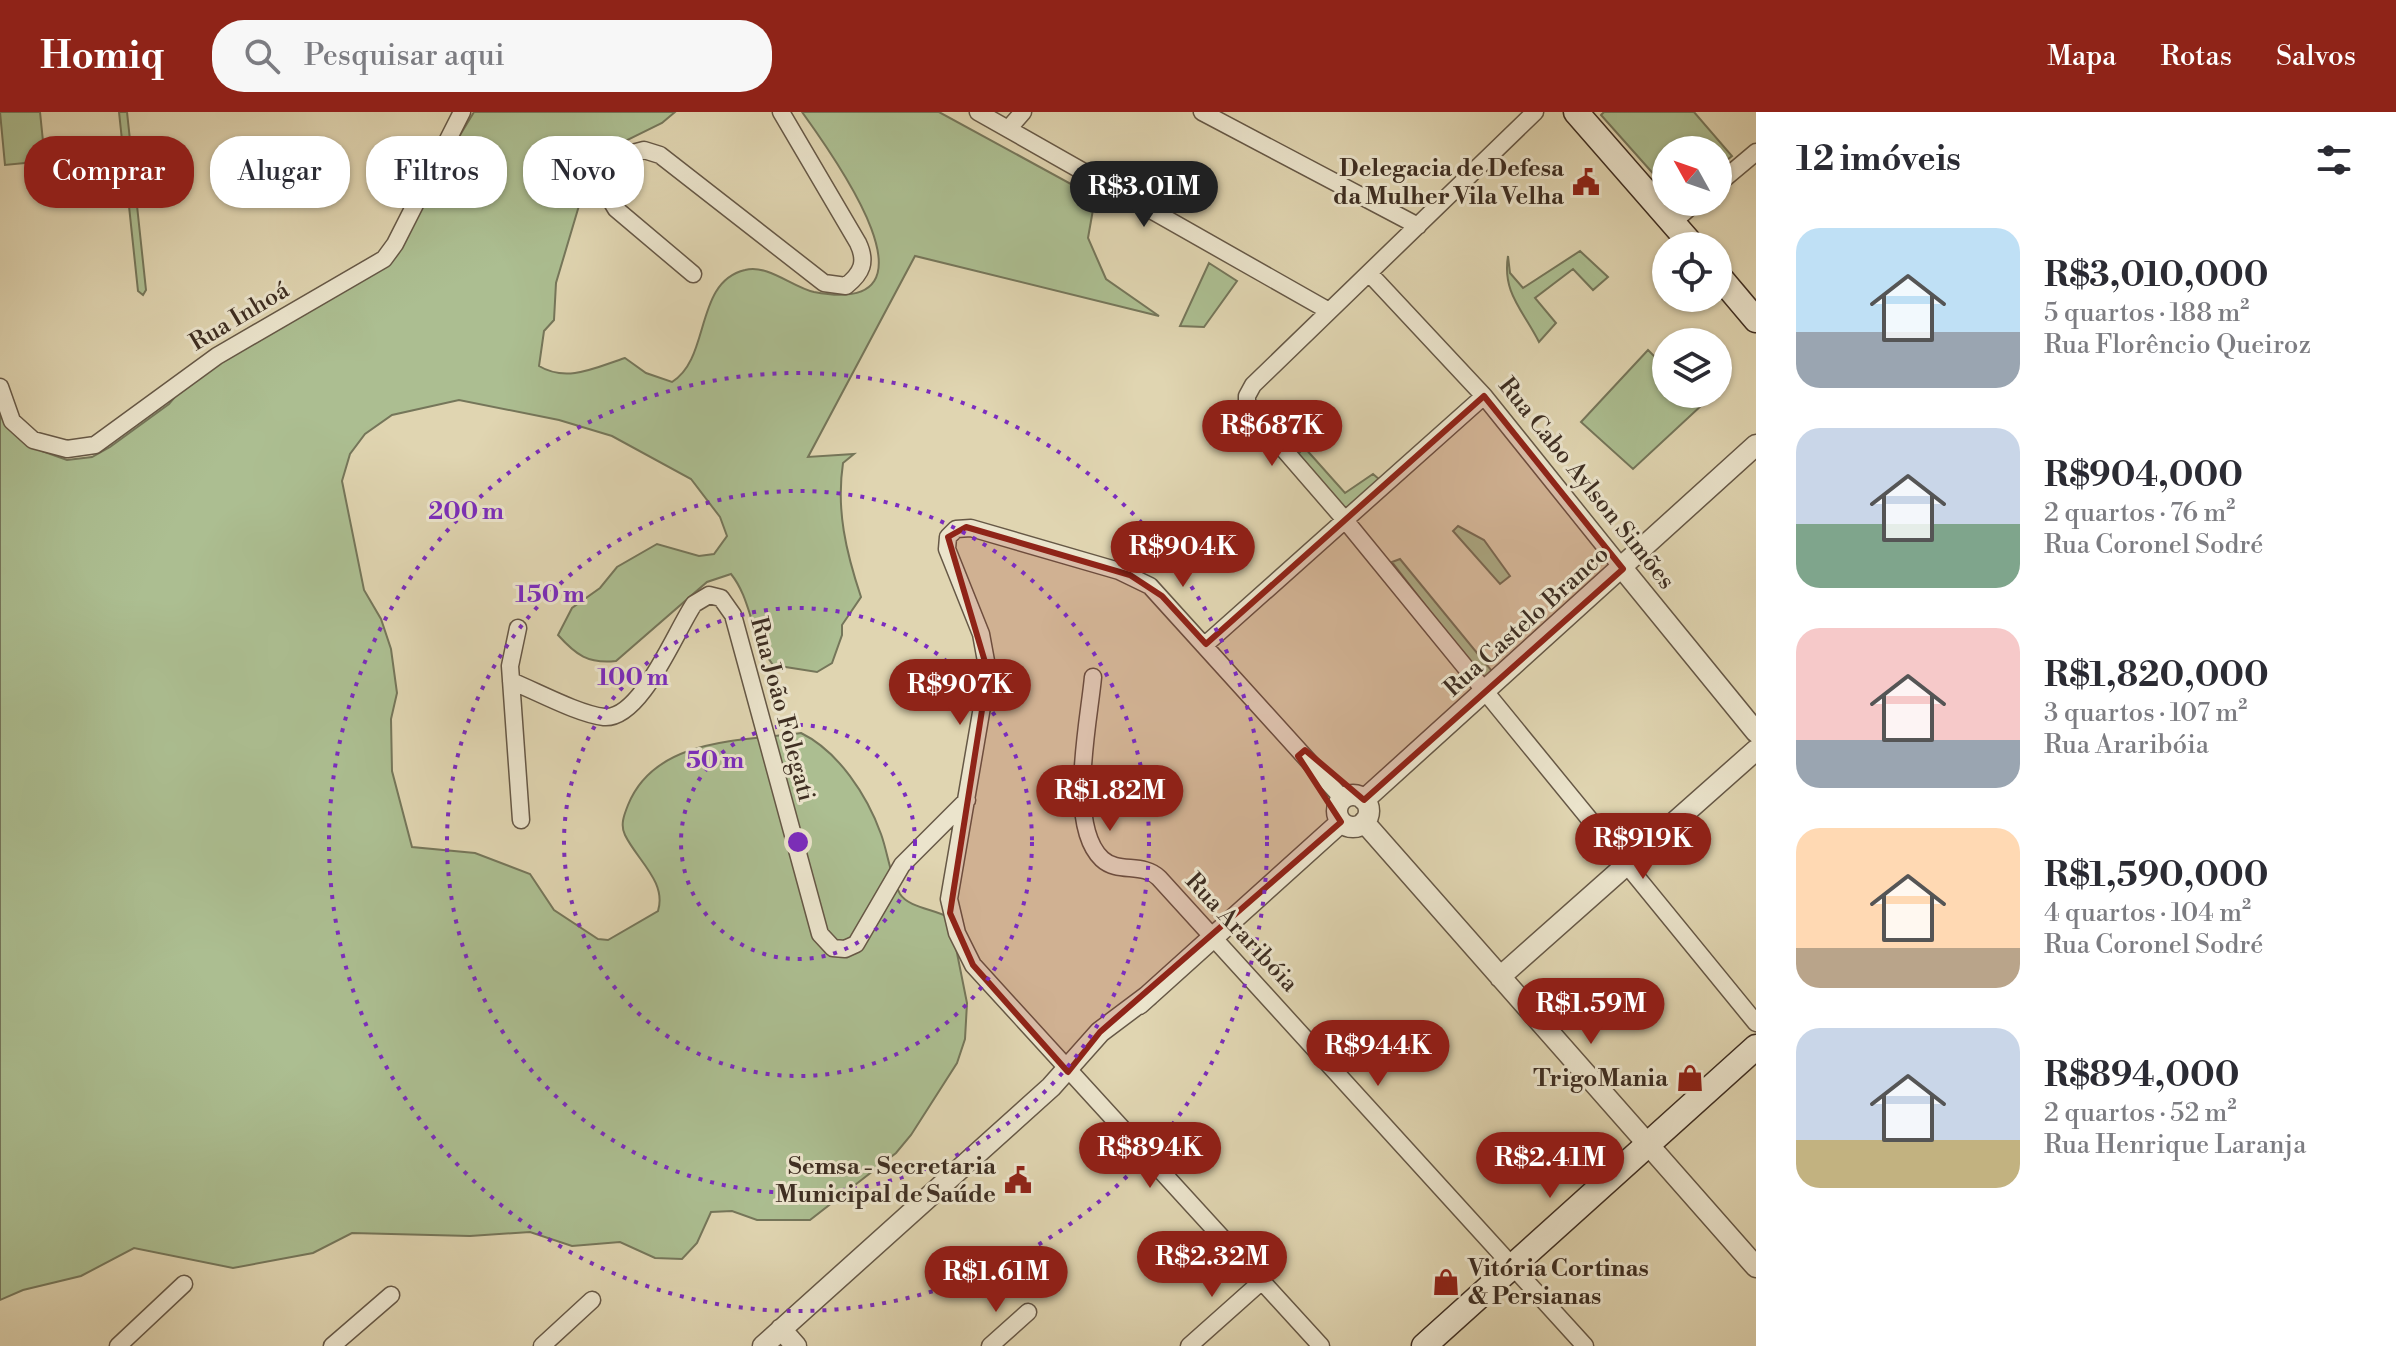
<!DOCTYPE html>
<html lang="pt">
<head>
<meta charset="utf-8">
<style>
	body { margin:0; font-family:"Libre Bodoni",serif; background:#f7f7f7; color:#2b2b33; height:100vh; display:flex; flex-direction:column; font-size:30px; white-space:nowrap }
	* { box-sizing:border-box; margin:0 }
	p { font-size:26px; color:#7c7c81 }
	.icon { flex:none; width:44px; height:44px; fill:none; stroke:currentColor; stroke-width:2; stroke-linecap:round; stroke-linejoin:round }
	.map { position:relative; flex:1; overflow:hidden }
	.drawer { display:flex; flex-direction:column; background:#fff; width:640px }
	.drawer>* { flex:none }
	.hud { position:absolute; left:24px; top:24px; width:760px; height:72px; display:flex; gap:16px }
	.needle { width:52px; rotate:310deg }
	.controls { position:absolute; left:1652px; top:24px; display:grid; gap:16px }
	.controls a { display:grid; place-items:center; width:80px; height:80px; border-radius:50%; background:#fff; box-shadow:0 2px 6px #0004; font-size:40px }
	.price { position:absolute; translate:-50% -68px; padding:0 18px; border-radius:28px; background:#8f2418; color:#fff; font-size:26px; line-height:52px; filter:drop-shadow(0 2px 4px #0008) }
	.price::after { content:''; position:absolute; left:50%; top:48px; width:24px; height:18px; margin-left:-12px; background:inherit; clip-path:polygon(0 0,100% 0,50% 100%) }
	.price.on { background:#222; color:#fff }
	ul { padding:0; list-style:none }
	li { display:flex; align-items:center; gap:24px; height:200px; padding:0 40px }
	li span { display:grid; place-items:center; flex:none; width:224px; height:160px; border-radius:24px; color:#555 }
	li>.icon { margin-inline-start:auto }
	span .icon { width:96px; height:96px; fill:#fffc; stroke-width:1 }
	li b { font-size:34px }
	h2 { display:flex; justify-content:space-between; align-items:center; height:96px; padding:0 40px; font-size:34px }
	.tag { padding:0 28px; border-radius:32px; background:#fff; box-shadow:0 2px 6px #0004; font-size:28px; line-height:72px }
	.tag.on { background:#8f2418; color:#fff }
	header { display:flex; align-items:center; gap:48px; box-sizing:border-box; height:112px; padding:0 40px; background:#8f2418; color:#fff }
	header strong { font-size:38px }
	nav { display:flex; gap:44px; margin-inline-start:auto; font-size:28px }
	.search { width:560px; height:72px; background:#f7f7f7; display:flex; align-items:center; gap:20px; box-sizing:border-box; padding:0 28px; border-radius:32px; color:#7c7c81; font-size:30px }
	main { display:flex; flex:1; min-height:0 }
	.map>svg:first-child { display:block }
	.green { fill:#acbe91; stroke:#75765a; stroke-width:2 }
	.lines { fill:none; stroke-linecap:round; stroke-linejoin:round }
	.minor-casing { stroke:#665846; stroke-width:19 }
	.tertiary-casing { stroke:#665846; stroke-width:23 }
	.secondary-casing { stroke:#3e2e22; stroke-width:27 }
	.minor { stroke:#ebe4cc; stroke-width:16 }
	.tertiary { stroke:#ebe4cc; stroke-width:20 }
	.secondary { stroke:#ebe4cc; stroke-width:24 }
	.marked { fill:#8f2418; fill-opacity:0.2; stroke:#8f2418; stroke-width:6; stroke-linejoin:round }
	.ring { fill:none; stroke:#7b2cbf; stroke-width:4; stroke-dasharray:4 8 }
	.labels { text-anchor:middle; stroke-width:6; stroke-linejoin:round; paint-order:stroke }
	.poi-label { font-size:24px; font-weight:bold; fill:#3e2e22; stroke:#ebe4cc; text-anchor:end }
	.street-label { font-size:24px; fill:#3e2e22; stroke:#ebe4cc }
	.centre { fill:#7b2cbf; stroke:#ebe4cc; stroke-width:4 }
	.ring-label { font-size:24px; text-anchor:middle; font-weight:bold; fill:#7b2cbf; stroke:#ebe4cc; stroke-width:6; stroke-linejoin:round; paint-order:stroke }
</style>
</head>
<body>
<header>
<strong>Homiq</strong>
<div class="search"><svg class="icon" aria-label="search" viewBox="0 0 24 24"><circle cx="10" cy="10" r="6"/><path d="M15 15l6 6"/></svg>Pesquisar aqui</div>
<nav><a>Mapa</a><a>Rotas</a><a>Salvos</a></nav>
</header>
<main>
<div class="map">
<svg width="1756" height="1234" viewBox="0 0 1756 1234">
	<rect width="100%" height="100%" fill="#e0d5b1"/>
	<filter id="stains"><feTurbulence type="fractalNoise" baseFrequency=".0025" numOctaves="4"/><feColorMatrix values="0 0 0 0 .2 0 0 0 0 .09 0 0 0 0 .02 0 0 0 .5 -.17"/></filter>
	<radialGradient id="worn" r=".72"><stop offset=".6" stop-color="#630" stop-opacity="0"/><stop offset="1" stop-color="#630" stop-opacity=".3"/></radialGradient>
	<path class="green" d="M0,0H40L45,49L5,53Z
		M119,0H127L146,178L143,183L138,179Z
		M474,0H675L662,11L617,33L589,60L556,171L554,208L544,219L539,254C567,271 597,255 625,246L646,261L672,270C711,246 694,170 745,158C768,152 792,175 814,180C951,206 833,43 802,0H939L1082,78L1094,92L1088,126L1106,167L1159,204L915,144L808,345L854,342L843,351C836,398 846,440 861,485L842,513V523L832,551L817,560L773,553C750,524 752,488 731,462L707,470L616,549C588,552 576,543 558,523L572,496L600,476L617,455L657,432L699,444L714,442L727,424L720,405L691,367L612,324L559,308L459,288L392,303L365,322L350,342L342,369L364,478L381,507L391,537L397,581L391,607L392,659L412,735L475,741L530,762L554,798L598,827L608,828L658,799C667,770 637,748 625,723C620,713 624,703 628,693C655,626 740,629 801,621C838,639 867,683 881,722C888,741 890,765 900,782C909,796 935,797 950,806L967,891L965,927L957,951L911,1023L896,1041L810,1108H757L732,1099L711,1100L697,1131L682,1147L655,1146L620,1130L572,1134L530,1120L470,1124L352,1121L313,1141L233,1156L134,1136L81,1164L23,1178L0,1188V294L20,325L42,339L67,348L92,345L110,335L169,292L198,257L380,155Z
		M1604,0H1694L1732,44L1718,55V38H1666V76L1601,3Z
		M1580,139L1608,165L1593,178L1573,157L1535,186L1556,211L1539,230C1523,198 1502,181 1508,144L1510,161L1523,176Z
		M1209,151L1237,169L1204,215L1180,214Z
		M1648,238L1666,256V282H1692L1703,292L1633,357L1581,310Z
		M1304,335L1345,381L1373,362L1380,368L1345,399L1297,344Z
		M1458,414L1484,428L1510,464L1500,472L1453,419Z
		M1400,447L1496,564L1486,572L1392,450Z"/>
	<g class="lines">
		<g class="minor-casing">
			<path id="minor" d="M978,0L1329,199
				M1202,0L1418,114
				M1535,0L1253,273L1247,284V295L1345,408L1756,911
				M1009,16L1023,0
				M1718,72L1756,40
				M1673,110L1696,90
				M1369,161L1484,284L1623,457
				M693,162L616,97L607,82V65L621,44L644,38L660,43L824,171L846,174C862,161 867,150 858,131L781,0
				M0,275L12,309L33,328L67,337L95,333L217,244L384,147L395,132L462,0
				M518,516L510,554L521,708
				M1206,532L1484,284
				M1093,565C1089,610 1066,713 1102,747C1118,762 1143,750 1159,766L1585,1234
				M511,569C536,579 578,602 604,605C641,608 675,520 694,492L709,483L721,486L733,503L820,822L833,836L845,837L856,832L902,753L967,688
				M118,1234L184,1172
				M332,1234L391,1183
				M542,1234L592,1188
				M990,1234L1028,1200
				M1189,1234L1262,1169
				M1321,1234L973,853L957,821L949,787L988,560L981,522L947,437L948,425L956,417L971,416L1119,459L1150,474L1343,687"/>
		</g>
		<g class="tertiary-casing">
			<path id="tertiary" d="M1623,457L1756,620
				M1337 699a16 16 0 1 1 32 0a16 16 0 1 1-32 0Z
				M1364,688L1756,333
				M1364,710L1756,1155
				M1500,865L1756,638
				M1139,892L1341,710
				M781,1217L796,1234
				M763,1234L1051,975L1100,920L1148,884"/>
		</g>
		<g class="secondary-casing">
			<path id="secondary" d="M1576,0L1693,134
				M1718,163L1756,208
				M1424,1234L1756,935"/>
		</g>
		<use href="#minor" class="minor"/>
		<use href="#tertiary" class="tertiary"/>
		<use href="#secondary" class="secondary"/>
	</g>
	<path class="marked" d="M1484,284L1623,457L1364,688L1305,638L1298,644L1341,710L1100,920L1068,960L973,853L950,801L988,560L948,425L966,415L1130,463L1162,484L1206,532Z"/>
	<g class="ring">
		<circle cx="798" cy="730" r="117"/>
		<circle cx="798" cy="730" r="234"/>
		<circle cx="798" cy="730" r="351"/>
		<circle cx="798" cy="730" r="469"/>
	</g>
	<defs>
		<g id="civic-bare" transform="scale(2.16)"><path d="M-.6-6.5H3V-4.5H.6V-3L4-1V1h2V6H-6V1h2V-1L-.6-3ZM-1.2 2.5V6h2.4V2.5Z" fill="#8f2418" stroke="#ebe4cc" stroke-width="2.5" paint-order="stroke"/></g>
		<g id="shop-bare" transform="scale(2.16)"><path d="M-5-2.5h2.3a2.7 3.5 0 0 1 5.4 0H5L5.5 6h-11ZM-1.5-2.5h3a1.5 2.3 0 0 0-3 0Z" fill="#8f2418" stroke="#ebe4cc" stroke-width="2.5" paint-order="stroke"/></g>
	</defs>
	<g fill-rule="evenodd">
		<use href="#civic-bare" x="1586" y="70"/>
		<use href="#shop-bare" x="1690" y="966"/>
		<use href="#civic-bare" x="1018" y="1068"/>
		<use href="#shop-bare" x="1446" y="1170"/>
	</g>
	<g class="labels">
		<g class="poi-label">
			<text x="1564" y="64">Delegacia de Defesa<tspan x="1564" dy="28">da Mulher Vila Velha</tspan></text>
			<text x="1668" y="974">TrigoMania</text>
			<text x="996" y="1062">Semsa - Secretaria<tspan x="996" dy="28">Municipal de Saúde</tspan></text>
			<text x="1468" y="1164" text-anchor="start">Vitória Cortinas<tspan x="1468" dy="28">&amp; Persianas</tspan></text>
		</g>
		<g class="street-label">
			<text transform="translate(239 204) rotate(-31)" y="8">Rua Inhoá</text>
			<text transform="translate(1587 371) rotate(51)" y="8">Rua Cabo Aylson Simões</text>
			<text transform="translate(1526 509) rotate(-42)" y="8">Rua Castelo Branco</text>
			<text transform="translate(783 597) rotate(75)" y="8">Rua João Folegati</text>
			<text transform="translate(1242 820) rotate(47)" y="8">Rua Araribóia</text>
		</g>
	</g>
	<circle cx="798" cy="730" r="12" class="centre"/>
	<g class="ring-label">
		<text x="466" y="407">200 m</text>
		<text x="550" y="490">150 m</text>
		<text x="633" y="573">100 m</text>
		<text x="715" y="656">50 m</text>
	</g>
	<rect width="100%" height="100%" filter="url(#stains)"/>
	<rect width="100%" height="100%" fill="url(#worn)"/>
</svg>
<div class="controls">
<a><svg class="needle" viewBox="-14 -14 28 28"><path d="M0-13l5 13h-10z" fill="#e53935"/><path d="M0 13l5-13h-10z" fill="#7c7c81"/></svg></a>
<a><svg class="icon" aria-label="locate" viewBox="0 0 24 24"><circle cx="12" cy="12" r="6"/><path d="M12 2v4M12 18v4M2 12h4M18 12h4"/></svg></a>
<a><svg class="icon" aria-label="layers" viewBox="0 0 24 24"><path d="M12 4l9 5-9 5-9-5zM3 14l9 5 9-5"/></svg></a>
</div>
<b class="price on" style="left:1144px;top:117px">R$3.01M</b>
<b class="price" style="left:1272px;top:356px">R$687K</b>
<b class="price" style="left:1183px;top:477px">R$904K</b>
<b class="price" style="left:960px;top:615px">R$907K</b>
<b class="price" style="left:1110px;top:721px">R$1.82M</b>
<b class="price" style="left:1643px;top:769px">R$919K</b>
<b class="price" style="left:1591px;top:934px">R$1.59M</b>
<b class="price" style="left:1378px;top:976px">R$944K</b>
<b class="price" style="left:1150px;top:1078px">R$894K</b>
<b class="price" style="left:1550px;top:1088px">R$2.41M</b>
<b class="price" style="left:1212px;top:1187px">R$2.32M</b>
<b class="price" style="left:996px;top:1202px">R$1.61M</b>
<div class="hud">
<a class="tag on">Comprar</a>
<a class="tag">Alugar</a>
<a class="tag">Filtros</a>
<a class="tag">Novo</a>
</div>
</div>
<section class="drawer">
<h2>12 imóveis<svg class="icon" aria-label="filters" viewBox="0 0 24 24"><path d="M4 7h16M4 17h16"/><circle cx="9" cy="7" r="2"/><circle cx="15" cy="17" r="2"/></svg></h2>
<ul>
<li><span style="background:linear-gradient(#bfe0f5 65%,#9aa5b1 0)"><svg class="icon" aria-label="home" viewBox="0 0 24 24"><path d="M3 11l9-7 9 7M6 9v11h12V9"/></svg></span><div><b>R$3,010,000</b><p>5 quartos · 188 m²</p><p>Rua Florêncio Queiroz</p></div></li>
<li><span style="background:linear-gradient(#c9d6e8 60%,#7fa58c 0)"><svg class="icon" aria-label="home" viewBox="0 0 24 24"><path d="M3 11l9-7 9 7M6 9v11h12V9"/></svg></span><div><b>R$904,000</b><p>2 quartos · 76 m²</p><p>Rua Coronel Sodré</p></div></li>
<li><span style="background:linear-gradient(#f6c9c9 70%,#9aa5b1 0)"><svg class="icon" aria-label="home" viewBox="0 0 24 24"><path d="M3 11l9-7 9 7M6 9v11h12V9"/></svg></span><div><b>R$1,820,000</b><p>3 quartos · 107 m²</p><p>Rua Araribóia</p></div></li>
<li><span style="background:linear-gradient(#ffd9b3 75%,#b9a48a 0)"><svg class="icon" aria-label="home" viewBox="0 0 24 24"><path d="M3 11l9-7 9 7M6 9v11h12V9"/></svg></span><div><b>R$1,590,000</b><p>4 quartos · 104 m²</p><p>Rua Coronel Sodré</p></div></li>
<li><span style="background:linear-gradient(#c9d6e8 70%,#c2b280 0)"><svg class="icon" aria-label="home" viewBox="0 0 24 24"><path d="M3 11l9-7 9 7M6 9v11h12V9"/></svg></span><div><b>R$894,000</b><p>2 quartos · 52 m²</p><p>Rua Henrique Laranja</p></div></li>
</ul>
</section>
</main>
</body>
</html>
